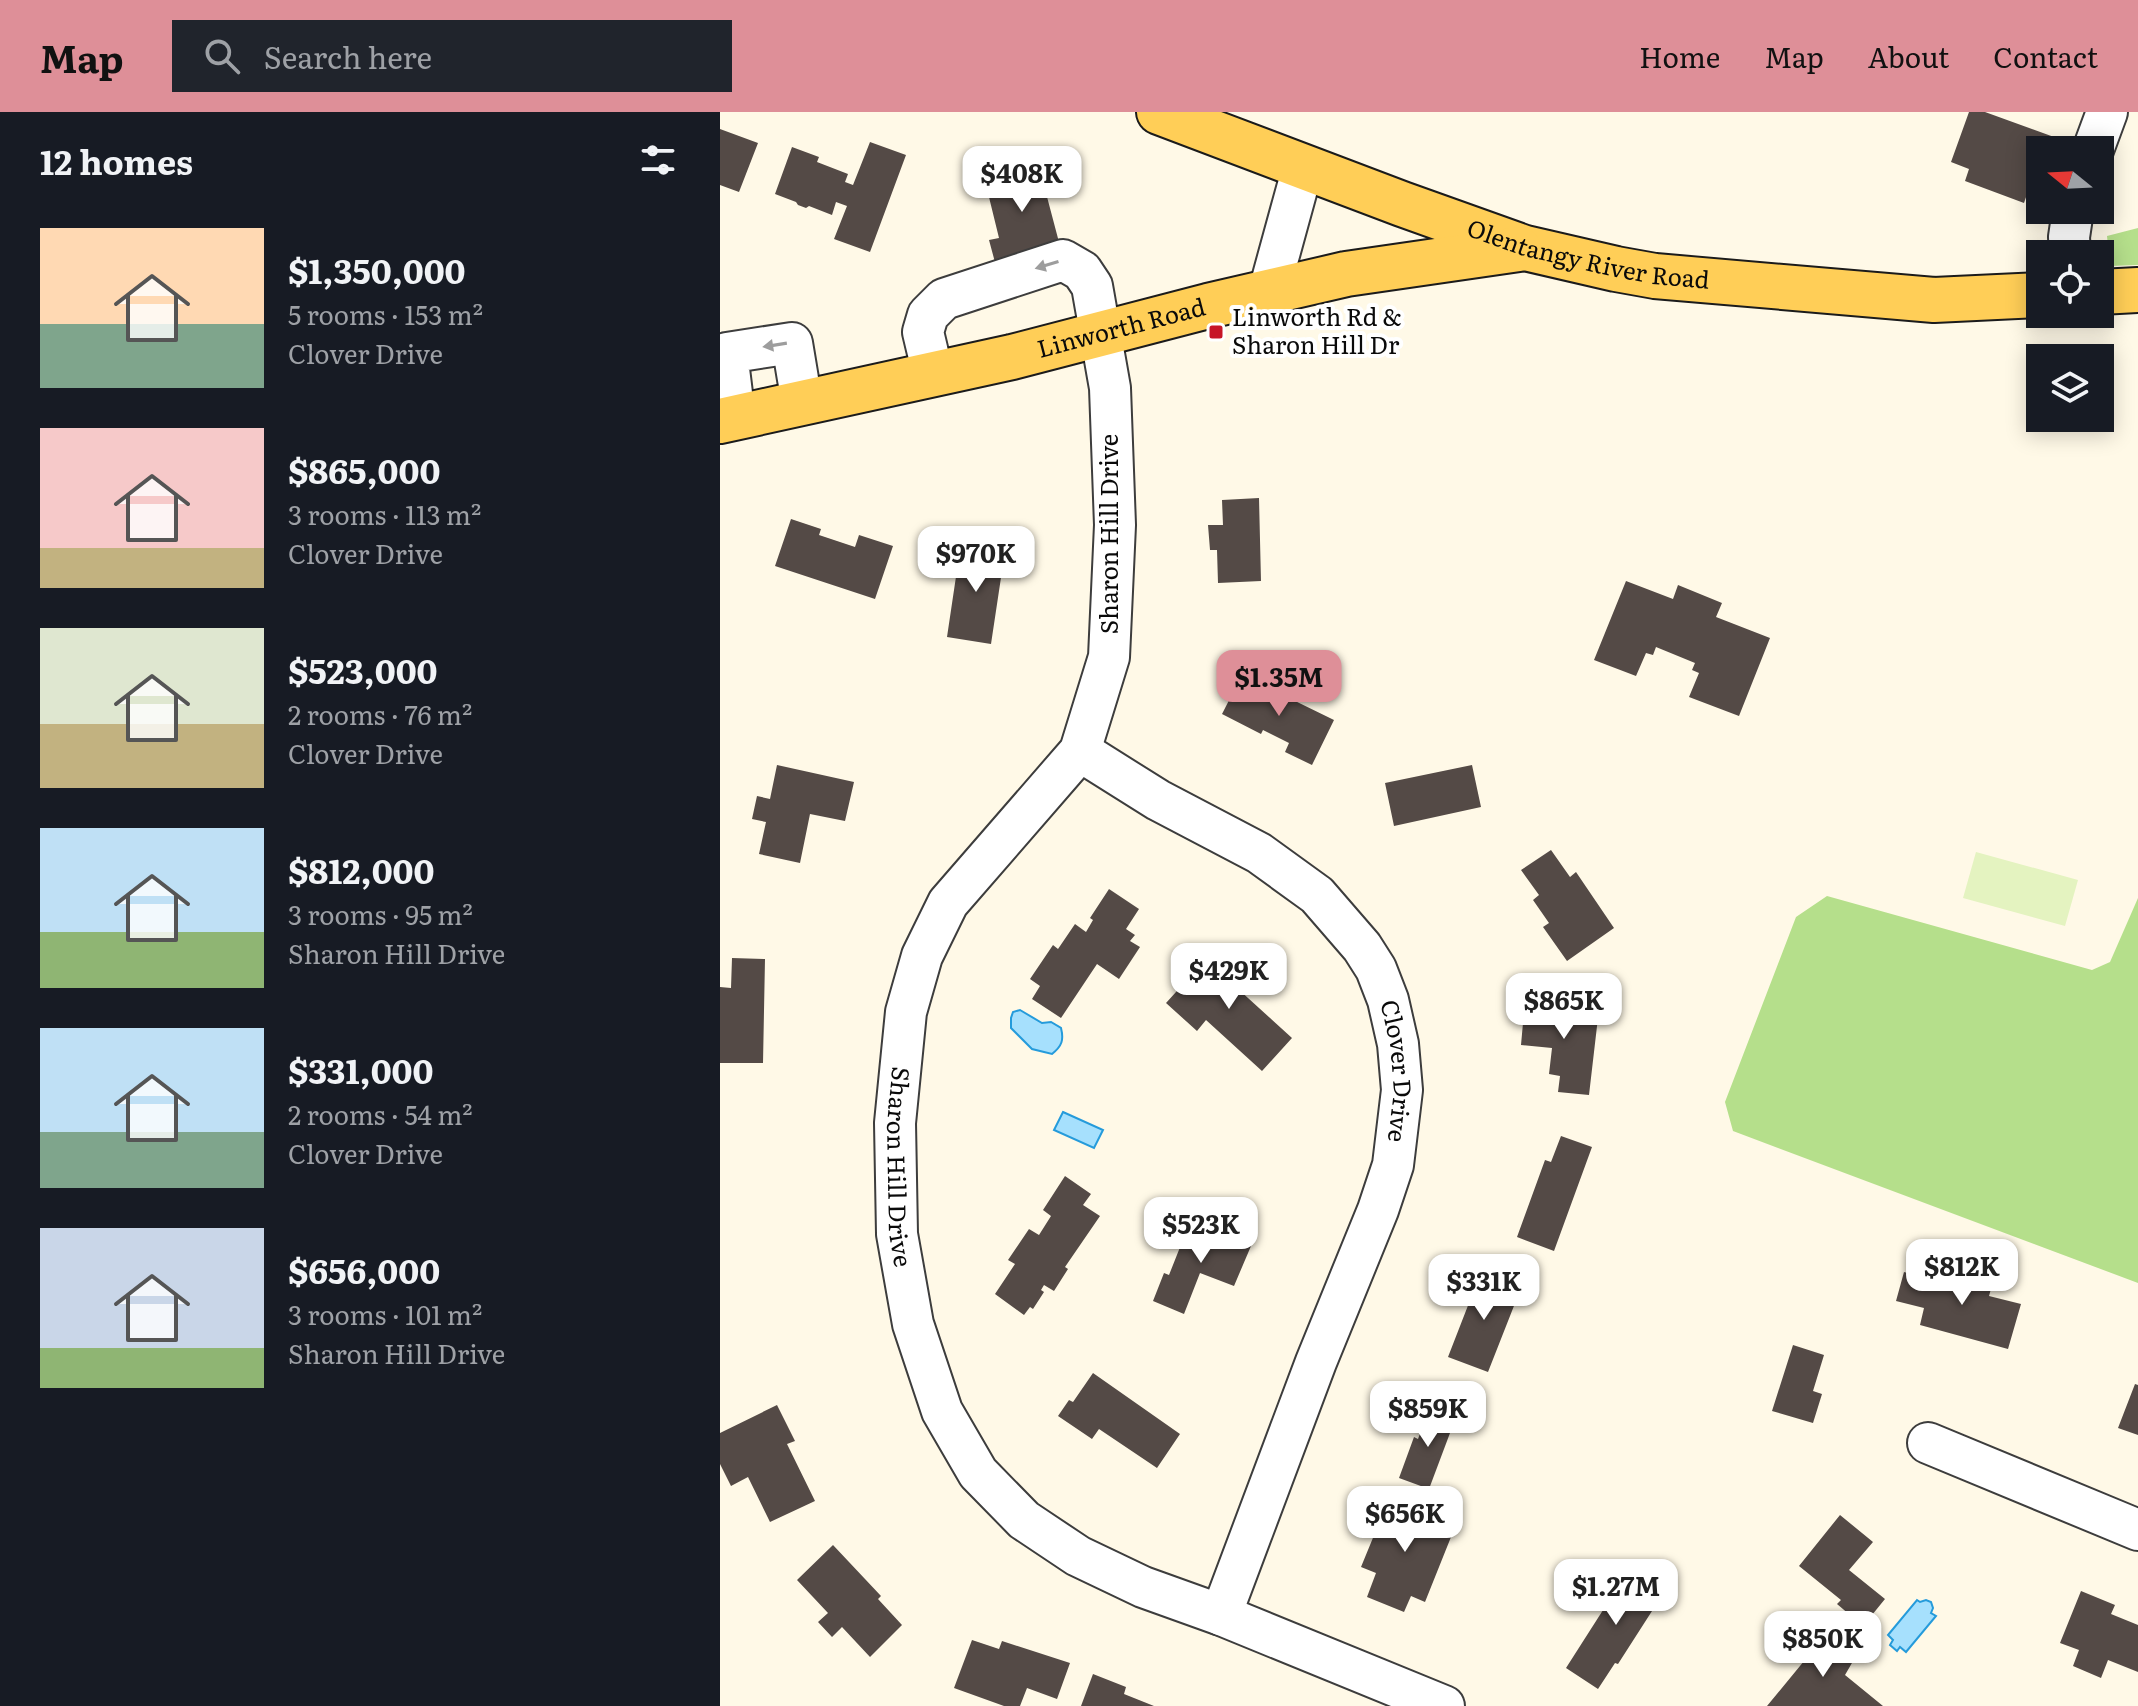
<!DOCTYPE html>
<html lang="en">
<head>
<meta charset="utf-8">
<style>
	body { margin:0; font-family:Literata,serif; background:#20242c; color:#f1f3f6; height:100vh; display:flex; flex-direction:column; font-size:30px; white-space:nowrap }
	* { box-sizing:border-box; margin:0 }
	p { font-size:26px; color:#9ea1a6 }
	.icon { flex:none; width:44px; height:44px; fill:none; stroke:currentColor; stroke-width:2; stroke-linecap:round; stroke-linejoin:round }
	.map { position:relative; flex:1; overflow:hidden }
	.panel { display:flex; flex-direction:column; background:#171b24; width:720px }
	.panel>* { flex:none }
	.needle { width:52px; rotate:288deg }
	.buttons { position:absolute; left:1306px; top:24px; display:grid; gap:16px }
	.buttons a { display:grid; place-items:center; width:88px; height:88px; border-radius:0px; background:#171b24; box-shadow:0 4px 20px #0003; font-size:40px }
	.price { position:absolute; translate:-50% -68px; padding:0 18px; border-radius:16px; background:#fff; color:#222; font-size:26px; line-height:52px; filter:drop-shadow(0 2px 4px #0008) }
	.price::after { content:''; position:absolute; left:50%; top:48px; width:24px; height:18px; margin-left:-12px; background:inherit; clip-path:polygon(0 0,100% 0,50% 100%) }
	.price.current { background:#de8f98; color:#111 }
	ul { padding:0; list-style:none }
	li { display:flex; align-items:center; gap:24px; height:200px; padding:0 40px }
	li span { display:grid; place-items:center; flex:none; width:224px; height:160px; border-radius:0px; color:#555 }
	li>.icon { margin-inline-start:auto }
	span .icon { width:96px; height:96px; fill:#fffc; stroke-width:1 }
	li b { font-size:34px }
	h2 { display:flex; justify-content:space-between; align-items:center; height:96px; padding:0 40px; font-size:34px }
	header { display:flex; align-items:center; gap:48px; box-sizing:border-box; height:112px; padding:0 40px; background:#de8f98; color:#111 }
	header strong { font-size:38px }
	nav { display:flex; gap:44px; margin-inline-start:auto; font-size:28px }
	.search { width:560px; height:72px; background:#20242c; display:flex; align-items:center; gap:20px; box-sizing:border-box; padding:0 28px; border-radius:0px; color:#9ea1a6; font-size:30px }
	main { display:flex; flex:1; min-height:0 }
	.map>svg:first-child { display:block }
	.forest { fill:#b5df8b }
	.pitch { fill:#e4f3c0 }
	.water { fill:#a6e0fd; stroke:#259bdb; stroke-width:2 }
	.building { fill:#544a46 }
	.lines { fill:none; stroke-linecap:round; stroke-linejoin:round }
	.minor-casing { stroke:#3d3d3d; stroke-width:44 }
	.major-casing { stroke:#1b1b1b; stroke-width:48 }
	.minor { stroke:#fff; stroke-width:40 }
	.major { stroke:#ffce57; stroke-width:44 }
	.oneway { fill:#9d9d9d }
	.poi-dot { fill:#c71526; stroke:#fff; stroke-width:3 }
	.labels { text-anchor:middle; stroke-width:8; stroke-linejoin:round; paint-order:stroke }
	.street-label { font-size:24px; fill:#0a0a0a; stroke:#fff }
	.poi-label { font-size:24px; fill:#0a0a0a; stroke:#fff; text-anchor:start }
</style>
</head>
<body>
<header>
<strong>Map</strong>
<div class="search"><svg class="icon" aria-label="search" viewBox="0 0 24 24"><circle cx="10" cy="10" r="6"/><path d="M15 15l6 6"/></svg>Search here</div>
<nav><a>Home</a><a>Map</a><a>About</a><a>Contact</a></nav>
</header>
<main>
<section class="panel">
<h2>12 homes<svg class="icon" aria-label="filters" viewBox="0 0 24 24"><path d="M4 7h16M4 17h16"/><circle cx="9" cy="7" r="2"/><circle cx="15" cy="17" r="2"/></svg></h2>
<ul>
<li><span style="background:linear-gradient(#ffd9b3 60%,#7fa58c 0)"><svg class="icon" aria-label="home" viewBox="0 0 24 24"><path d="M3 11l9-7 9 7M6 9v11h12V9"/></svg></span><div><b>$1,350,000</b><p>5 rooms · 153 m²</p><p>Clover Drive</p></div></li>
<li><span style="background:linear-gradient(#f6c9c9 75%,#c2b280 0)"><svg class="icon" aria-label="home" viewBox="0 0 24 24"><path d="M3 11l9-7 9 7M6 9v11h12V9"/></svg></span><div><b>$865,000</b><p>3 rooms · 113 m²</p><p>Clover Drive</p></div></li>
<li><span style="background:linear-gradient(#dfe7d0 60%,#c2b280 0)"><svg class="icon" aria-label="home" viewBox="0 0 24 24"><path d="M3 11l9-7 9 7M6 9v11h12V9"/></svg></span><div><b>$523,000</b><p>2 rooms · 76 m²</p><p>Clover Drive</p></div></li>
<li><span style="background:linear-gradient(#bfe0f5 65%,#8fb573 0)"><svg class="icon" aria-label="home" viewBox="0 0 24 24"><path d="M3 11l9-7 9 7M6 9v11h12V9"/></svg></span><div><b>$812,000</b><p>3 rooms · 95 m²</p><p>Sharon Hill Drive</p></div></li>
<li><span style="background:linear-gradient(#bfe0f5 65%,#7fa58c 0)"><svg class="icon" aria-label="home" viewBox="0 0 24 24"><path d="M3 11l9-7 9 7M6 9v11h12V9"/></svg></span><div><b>$331,000</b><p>2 rooms · 54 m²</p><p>Clover Drive</p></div></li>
<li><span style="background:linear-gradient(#c9d6e8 75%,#8fb573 0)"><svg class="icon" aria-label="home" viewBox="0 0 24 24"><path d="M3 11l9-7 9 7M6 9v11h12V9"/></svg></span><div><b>$656,000</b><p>3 rooms · 101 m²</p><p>Sharon Hill Drive</p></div></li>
</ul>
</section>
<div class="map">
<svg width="1418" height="1594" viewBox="0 0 1418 1594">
	<rect width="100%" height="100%" fill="#fff9e7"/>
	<path class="forest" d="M1418,116V153L1390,154L1387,124Z
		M1107,784L1372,858L1390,850L1418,786V1171L1013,1019L1005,990L1076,805Z"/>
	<path class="pitch" d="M1256,740L1358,768L1345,814L1243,786Z"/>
	<path class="water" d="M300,898L322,911L331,910L341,916C344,928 342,934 332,942L312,937L291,916V906L293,900Z
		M343,1000L383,1018L374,1036L334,1018Z
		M1197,1488L1200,1490L1206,1488L1211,1490L1213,1496L1211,1501L1216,1504L1186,1540L1180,1535L1177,1539L1170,1533L1173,1528L1168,1523Z"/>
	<path class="building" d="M1249,0H1265L1334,25L1329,38H1320V51L1318,50L1304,91L1245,69L1249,57L1231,50Z
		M0,17L38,31L19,80L0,73Z
		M150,30L186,43L150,140L114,127L127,94L116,90L112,103L89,94L86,96L78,93L76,90L55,82L72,35L99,45L97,50L128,62L125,70L133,73Z
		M307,49L310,59L327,55L333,79L326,81L340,134L276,154L269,128L279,126L267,77L283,73L279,56Z
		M539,386L541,469L498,471L497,438H490L488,413H503L502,388Z
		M71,407L101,417L99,423L135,435L139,423L173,434L155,487L55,454Z
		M241,431L285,439L271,532L227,525Z
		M906,469L953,487L958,473L1002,491L996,505L1050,526L1019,604L969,585L979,561L972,558L975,551L936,535L933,543L926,541L916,564L874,548Z
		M522,563L614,608L592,653L565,640L569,631L543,618L541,622L502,602Z
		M57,653L134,670L125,709L90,702L80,751L39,742L46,710L32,707L37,684L50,687Z
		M752,653L761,695L674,714L665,671Z
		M831,738L850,765L856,760L894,816L847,849L823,815L829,811L813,788L819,783L801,758Z
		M389,777L419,797L406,817L415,823L410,829L420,835L399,867L377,852L341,906L312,887L320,874L310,867L333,833L338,837L355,812L366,820L373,808L370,806Z
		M495,837L526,866L517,876L572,926L542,959L486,908L477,919L446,891Z
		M12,846L45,847L43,951H0V875L11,876Z
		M805,889L879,897L869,983L838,980L840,964L829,962L832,936L801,933Z
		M841,1024L872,1035L834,1139L797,1125L825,1048L831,1050Z
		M345,1064L371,1082L363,1093L380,1104L345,1155L348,1157L334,1179L324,1173L321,1178L324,1180L313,1197L310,1195L304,1203L275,1182L295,1152L288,1148L309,1117L319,1123L331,1104L323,1098Z
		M445,1110L464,1118L461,1126L442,1118Z
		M470,1110L531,1134L514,1174L480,1161L464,1202L433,1189L444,1161L449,1163Z
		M1238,1156L1274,1166L1269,1184L1301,1192L1288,1237L1200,1213L1204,1196L1176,1189L1184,1160L1233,1174Z
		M761,1160L801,1176L768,1260L728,1245Z
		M1073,1233L1104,1243L1093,1279L1102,1282L1093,1311L1052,1299Z
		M373,1261L460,1322L437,1356L379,1317L372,1327L338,1304L349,1288L353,1290Z
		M1415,1272L1418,1273V1323L1398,1316Z
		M57,1293L75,1329L67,1332L95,1389L50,1410L28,1365L11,1374L0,1352V1321Z
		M710,1295L736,1305L709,1377L679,1366L694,1325L698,1327Z
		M661,1386L735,1415L705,1490L691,1484L684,1500L647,1485L656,1461L641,1455L657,1416L650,1414Z
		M1120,1403L1153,1430L1129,1458L1165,1487L1143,1514L1117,1492L1121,1488L1079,1454Z
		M113,1433L161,1484L158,1487L182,1513L150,1545L122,1515L112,1525L98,1510L108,1501L77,1468Z
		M915,1448L935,1461L926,1476L941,1485L898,1552L895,1551L878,1577L846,1556Z
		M1361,1479L1395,1493L1391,1502L1418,1513V1560L1388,1548L1381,1566L1353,1554L1359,1538L1340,1531Z
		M1093,1518L1136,1544L1125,1563L1163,1594H1047L1089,1543L1080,1538Z
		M252,1528L279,1537L282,1529L350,1551L337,1587L307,1576L300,1594H284L234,1576Z
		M373,1562L406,1575L404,1582L434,1594H361Z"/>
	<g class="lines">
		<g class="minor-casing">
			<g id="minor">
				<path d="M1373,38L1387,0"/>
				<path d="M1350,142L1349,125L1353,98"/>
				<path d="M549,179L583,55"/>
				<path id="s1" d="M213,262L203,220L208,203L224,187L343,148L362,159L372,174L390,276L395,413L389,545L360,639L228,791L202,844L186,900L175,1011L177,1122L193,1212L222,1299L258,1361L304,1408L358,1444L423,1475L501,1503L724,1594"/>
				<path d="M15,306L7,241L72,231L82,291"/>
				<path id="s2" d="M360,639L438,688L539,741L597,783L642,835L656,857L668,888L678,932L682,978L673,1053L658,1098L596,1250L501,1503"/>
				<path d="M1208,1331L1418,1418"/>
			</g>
		</g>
		<g class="major-casing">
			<g id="major">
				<path id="s3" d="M439,0L682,92L805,136L896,157L935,164L1214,188L1320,183"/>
				<path d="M1380,180L1418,178"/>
				<path id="s4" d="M0,309L292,245L488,194L626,162L799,137"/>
			</g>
		</g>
		<use href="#minor" class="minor"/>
		<use href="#major" class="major"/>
	</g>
	<defs><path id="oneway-solid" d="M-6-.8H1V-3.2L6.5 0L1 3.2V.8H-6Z" transform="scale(2)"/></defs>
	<g class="oneway">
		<use href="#oneway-solid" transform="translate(327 153) rotate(163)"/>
		<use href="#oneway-solid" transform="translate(55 233) rotate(171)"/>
	</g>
	<rect class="poi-dot" x="488" y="212" width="16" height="16" rx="4"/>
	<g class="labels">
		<g class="street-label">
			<text dy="8" stroke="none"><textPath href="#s3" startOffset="454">Olentangy River Road</textPath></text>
			<text dy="8" stroke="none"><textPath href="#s4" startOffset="412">Linworth Road</textPath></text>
			<text transform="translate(390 422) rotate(-90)" y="8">Sharon Hill Drive</text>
			<text dy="8" stroke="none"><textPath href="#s2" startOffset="478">Clover Drive</textPath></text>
			<text dy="8" stroke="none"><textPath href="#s1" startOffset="1194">Sharon Hill Drive</textPath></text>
		</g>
		<g class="poi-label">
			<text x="512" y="214">Linworth Rd &amp;<tspan x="512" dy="28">Sharon Hill Dr</tspan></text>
		</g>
	</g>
</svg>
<div class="buttons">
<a><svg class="needle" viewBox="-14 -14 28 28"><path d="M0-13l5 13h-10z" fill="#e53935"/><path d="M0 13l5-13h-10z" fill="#9ea1a6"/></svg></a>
<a><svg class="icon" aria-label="locate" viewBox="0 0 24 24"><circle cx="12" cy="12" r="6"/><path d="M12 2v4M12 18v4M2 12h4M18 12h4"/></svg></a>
<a><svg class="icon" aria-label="layers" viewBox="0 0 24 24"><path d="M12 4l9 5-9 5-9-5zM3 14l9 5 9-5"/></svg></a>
</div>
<b class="price" style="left:302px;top:102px">$408K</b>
<b class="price" style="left:256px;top:482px">$970K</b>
<b class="price current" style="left:559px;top:606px">$1.35M</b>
<b class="price" style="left:509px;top:899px">$429K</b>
<b class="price" style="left:844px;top:929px">$865K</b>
<b class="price" style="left:481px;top:1153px">$523K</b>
<b class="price" style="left:1242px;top:1195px">$812K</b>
<b class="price" style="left:764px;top:1210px">$331K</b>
<b class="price" style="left:708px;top:1337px">$859K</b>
<b class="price" style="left:685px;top:1442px">$656K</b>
<b class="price" style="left:896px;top:1515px">$1.27M</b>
<b class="price" style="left:1103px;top:1567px">$850K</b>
</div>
</main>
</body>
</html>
